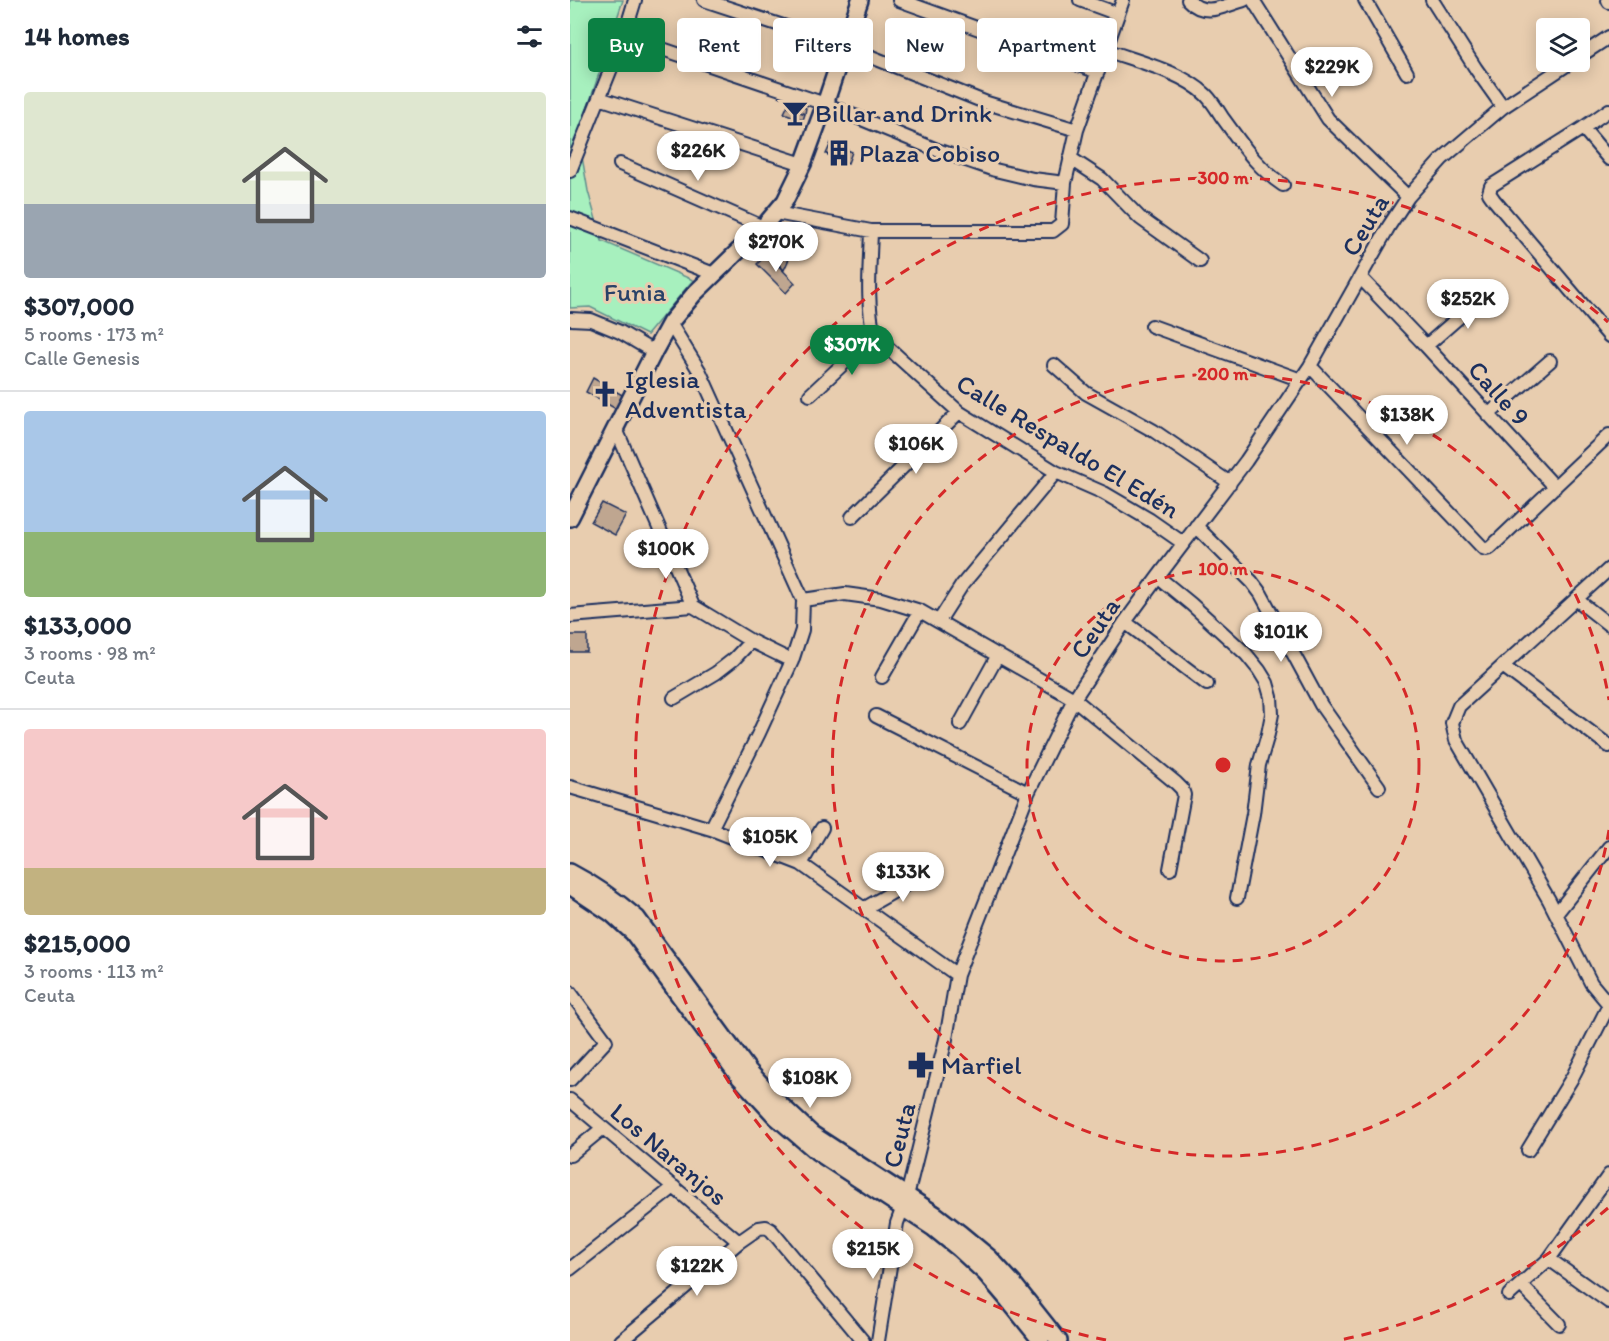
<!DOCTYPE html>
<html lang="en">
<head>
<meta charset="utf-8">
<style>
	body { margin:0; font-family:Itim,sans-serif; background:#f2f2f3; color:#1f2937; height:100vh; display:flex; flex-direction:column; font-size:22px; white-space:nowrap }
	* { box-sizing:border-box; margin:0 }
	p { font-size:20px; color:#747a83 }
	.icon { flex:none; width:33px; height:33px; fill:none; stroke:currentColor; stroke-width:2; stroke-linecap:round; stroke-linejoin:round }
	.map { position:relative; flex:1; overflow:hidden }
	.drawer { display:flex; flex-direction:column; background:#fff; width:570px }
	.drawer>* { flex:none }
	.guide { position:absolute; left:18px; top:18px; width:570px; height:54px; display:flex; gap:12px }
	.buttons { position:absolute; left:966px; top:18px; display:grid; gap:12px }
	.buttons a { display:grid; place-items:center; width:54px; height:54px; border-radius:6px; background:#fff; box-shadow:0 3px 15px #0003; font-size:30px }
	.price { position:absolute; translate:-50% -51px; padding:0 14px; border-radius:21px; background:#fff; color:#222; font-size:20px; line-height:39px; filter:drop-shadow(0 2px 3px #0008) }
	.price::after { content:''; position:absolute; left:50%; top:36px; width:18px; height:14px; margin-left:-9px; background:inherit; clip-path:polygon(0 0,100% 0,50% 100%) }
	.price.on { background:#0b8043; color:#fff }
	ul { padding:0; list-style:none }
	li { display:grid; align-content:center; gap:12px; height:318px; padding:0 24px }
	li+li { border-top:2px solid #e0e1e3 }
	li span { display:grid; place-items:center; height:186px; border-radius:6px; color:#555 }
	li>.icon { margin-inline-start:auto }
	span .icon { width:108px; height:108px; fill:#fffc; stroke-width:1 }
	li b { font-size:26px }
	h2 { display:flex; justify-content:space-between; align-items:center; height:72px; padding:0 24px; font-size:26px }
	.chip { padding:0 21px; border-radius:6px; background:#fff; box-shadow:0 3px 15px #0003; font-size:21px; line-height:54px }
	.chip.on { background:#0b8043; color:#fff }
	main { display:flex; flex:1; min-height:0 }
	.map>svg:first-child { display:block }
	.green { fill:#a7f0be; stroke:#61908e; stroke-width:1.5 }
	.building { fill:#bfa690; stroke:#1b2f5e; stroke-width:1.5 }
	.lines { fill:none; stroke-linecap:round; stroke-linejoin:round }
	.minor-casing { stroke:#1b2f5e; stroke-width:16 }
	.tertiary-casing { stroke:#1b2f5e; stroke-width:20 }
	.minor { stroke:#e8cdaf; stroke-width:12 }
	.tertiary { stroke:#e8cdaf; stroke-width:15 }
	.ring { fill:none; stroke:#d62828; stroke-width:3; stroke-dasharray:10 8 }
	.labels { text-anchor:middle; stroke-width:6; stroke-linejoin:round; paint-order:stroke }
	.poi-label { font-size:26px; fill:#1b2f5e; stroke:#e8cdaf; text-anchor:start }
	.street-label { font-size:26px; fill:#1b2f5e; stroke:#e8cdaf }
	.park-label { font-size:26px; fill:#294268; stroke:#e8cdaf }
	.centre { fill:#d62828; stroke:#e8cdaf; stroke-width:3 }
	.ring-label { font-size:18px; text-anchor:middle; font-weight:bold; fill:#d62828; stroke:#e8cdaf; stroke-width:6; stroke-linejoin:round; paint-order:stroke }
</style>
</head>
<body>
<main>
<section class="drawer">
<h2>14 homes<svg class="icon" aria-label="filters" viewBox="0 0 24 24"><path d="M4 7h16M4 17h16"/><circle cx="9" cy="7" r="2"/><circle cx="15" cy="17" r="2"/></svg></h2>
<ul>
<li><span style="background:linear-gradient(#dfe7d0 60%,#9aa5b1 0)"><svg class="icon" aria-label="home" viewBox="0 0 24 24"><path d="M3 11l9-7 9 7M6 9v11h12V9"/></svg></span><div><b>$307,000</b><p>5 rooms · 173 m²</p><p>Calle Genesis</p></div></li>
<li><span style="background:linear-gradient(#a9c7e8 65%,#8fb573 0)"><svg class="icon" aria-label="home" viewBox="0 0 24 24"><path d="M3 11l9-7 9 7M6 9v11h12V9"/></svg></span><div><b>$133,000</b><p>3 rooms · 98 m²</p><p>Ceuta</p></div></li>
<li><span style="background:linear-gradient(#f6c9c9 75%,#c2b280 0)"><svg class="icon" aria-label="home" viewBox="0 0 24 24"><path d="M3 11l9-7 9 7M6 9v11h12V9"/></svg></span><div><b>$215,000</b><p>3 rooms · 113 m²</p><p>Ceuta</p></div></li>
</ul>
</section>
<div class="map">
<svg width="1039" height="1341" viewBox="0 0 1039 1341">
	<rect width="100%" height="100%" fill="#e8cdaf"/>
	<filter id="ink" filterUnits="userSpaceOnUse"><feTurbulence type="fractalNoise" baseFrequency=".0167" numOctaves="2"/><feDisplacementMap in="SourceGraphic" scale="12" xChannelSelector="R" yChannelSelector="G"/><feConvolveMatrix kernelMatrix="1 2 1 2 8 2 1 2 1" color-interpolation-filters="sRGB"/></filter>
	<g filter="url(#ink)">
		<path class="green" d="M0,0H53L20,101L8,134L18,191L32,241L123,280L77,335L20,307L0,308Z"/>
		<path class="building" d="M219,102L236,108L235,114L217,107Z
			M217,107L235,114L233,120L214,113Z
			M261,143L282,152L278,163L256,154Z
			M815,209L822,215L818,219L811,213Z
			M204,245L219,259L214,270L197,252Z
			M790,249L797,255L795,259L787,253Z
			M197,254L225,283L216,293L187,264Z
			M23,378L54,396L46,409L16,392Z
			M32,503L56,515L45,535L21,522Z
			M0,635H17V652H0Z"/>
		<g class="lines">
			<g class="minor-casing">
				<path id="minor" d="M134,0L274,46L417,103L507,130
					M329,0L528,72
					M510,0L548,14
					M618,0C635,18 653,6 674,0
					M683,0L758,119L838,197
					M795,0L837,73
					M862,0L906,69L933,107
					M1038,0L1039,2
					M54,36L255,104L367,150L425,170L463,179L495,183
					M536,50C566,61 613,72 636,95C642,101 647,109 652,117C672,144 685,166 713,185
					M1010,56L1039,37
					M29,98L233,164
					M1039,110L1013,128L921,186L919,193L924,200L1039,336
					M1013,128L1039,159
					M500,158L532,179L570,218L630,261
					M50,164L193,227
					M0,171L54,36L65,0
					M206,213L301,231H483L492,224L495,183L507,130L553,0
					M0,218L144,274
					M301,231C300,265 296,301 304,335L389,412L486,472L534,493L580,520L613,543
					M790,277L856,346L985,487
					M0,319L21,320L50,332L84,352
					M100,323L130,372L233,600L232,630L222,661L189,733L141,829
					M582,326L731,380
					M856,346L920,290
					M484,365L516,393L584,431L660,483
					M740,366L913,548L916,549L920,548L1039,435
					M240,395L304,335
					M918,415L980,361
					M46,429L123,606L181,641L222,661
					M282,517L389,412
					M626,526L682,582L691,594L751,705L809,787
					M1039,569L889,706L882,723L886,740L979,900L1021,983L1036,1001L1039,1002
					M588,577L621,604L676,654L689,670L697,683L701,697L702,714L698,734L689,765L683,814L667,898
					M1006,599L1039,625
					M233,600L275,594L311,599L350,611L504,699L606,783L612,789L614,795L600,869
					M0,616L123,606
					M369,621L392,585L486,472
					M555,622L637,684
					M934,667L1039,746
					M312,677L350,611
					M104,698L146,673L164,659L181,641
					M306,716L458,793
					M390,724L428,655
					M0,787L141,829L231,864L387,975
					M231,864L252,828
					M295,908L356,873
					M986,914L1039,847
					M0,992L36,1041L0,1080
					M0,1100L169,1242
					M958,1150L1002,1078L1039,1005
					M0,1155L33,1128
					M979,1259L1039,1302
					M0,1269L104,1187
					M951,1285L989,1324
					M939,1295L979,1259L1039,1175
					M51,1341L169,1242L189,1228L196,1227L201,1230L293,1341
					M308,1341L327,1223L337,1196L376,1039L387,975L458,793L504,699L555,622L588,577L676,461L740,366L819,226L838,197L872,159L933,107L1001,62"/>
			</g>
			<g class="tertiary-casing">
				<path id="tertiary" d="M0,518L84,352L100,323L124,294L193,227L215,201L233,164L255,104L290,0
					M0,872C25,885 46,900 67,918L179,1071L210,1104L242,1134L365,1214L391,1234L420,1258L443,1283L489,1341
					M0,886L42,914L63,933L170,1078L206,1117L247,1152L363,1228L389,1249L415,1273L438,1300L471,1341"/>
			</g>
			<use href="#minor" class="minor"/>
			<use href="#tertiary" class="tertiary"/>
		</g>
	</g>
	<g class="ring">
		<circle cx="653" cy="765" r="196"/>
		<path d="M1039 830A391 391 0 1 1 1039 700"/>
		<path d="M1038 1208A587 587 0 0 1 770 1340M536 1340A587 587 0 1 1 1038 322"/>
	</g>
	<defs>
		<g id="bar-bare" transform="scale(2.07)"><path d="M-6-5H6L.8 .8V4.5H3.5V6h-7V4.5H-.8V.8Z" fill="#1b2f5e" stroke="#e8cdaf" stroke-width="2.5" paint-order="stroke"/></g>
		<g id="building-bare" transform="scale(2.07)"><path d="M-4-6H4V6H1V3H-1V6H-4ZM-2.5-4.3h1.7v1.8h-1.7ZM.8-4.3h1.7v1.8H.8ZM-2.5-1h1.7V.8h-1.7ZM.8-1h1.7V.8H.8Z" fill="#1b2f5e" stroke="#e8cdaf" stroke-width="2.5" paint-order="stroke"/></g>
		<g id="church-bare" transform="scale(2.07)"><path d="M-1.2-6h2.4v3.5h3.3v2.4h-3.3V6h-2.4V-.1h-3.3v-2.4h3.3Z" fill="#1b2f5e" stroke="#e8cdaf" stroke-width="2.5" paint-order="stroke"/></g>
		<g id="pharmacy-bare" transform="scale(2.07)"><path d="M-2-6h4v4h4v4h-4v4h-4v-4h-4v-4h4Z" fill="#1b2f5e" stroke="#e8cdaf" stroke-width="2.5" paint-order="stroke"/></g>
	</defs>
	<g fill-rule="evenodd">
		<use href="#bar-bare" x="225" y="113"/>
		<use href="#building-bare" x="269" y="153"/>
		<use href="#church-bare" x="35" y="394"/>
		<use href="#pharmacy-bare" x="351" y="1065"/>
	</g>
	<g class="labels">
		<g class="poi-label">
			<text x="245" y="122">Billar and Drink</text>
			<text x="289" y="162">Plaza Cobiso</text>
			<text x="55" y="388">Iglesia<tspan x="55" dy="30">Adventista</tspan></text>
			<text x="371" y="1074">Marfiel</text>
		</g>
		<g class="street-label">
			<text transform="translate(795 225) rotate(-59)" y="9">Ceuta</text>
			<text transform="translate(929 393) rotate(48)" y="9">Calle 9</text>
			<text transform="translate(498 446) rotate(31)" y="9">Calle Respaldo El Edén</text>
			<text transform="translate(525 628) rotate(-56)" y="9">Ceuta</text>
			<text transform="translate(329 1135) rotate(-76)" y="9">Ceuta</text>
			<text transform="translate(99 1154) rotate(40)" y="9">Los Naranjos</text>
		</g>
		<g class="park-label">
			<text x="65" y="301">Funia</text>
		</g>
	</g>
	<circle cx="653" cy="765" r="9" class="centre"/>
	<g class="ring-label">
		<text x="653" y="184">300 m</text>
		<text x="653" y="380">200 m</text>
		<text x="653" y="575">100 m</text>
	</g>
</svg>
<div class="buttons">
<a><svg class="icon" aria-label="layers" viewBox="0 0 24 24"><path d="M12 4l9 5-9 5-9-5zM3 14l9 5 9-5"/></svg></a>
</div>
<b class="price" style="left:762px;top:98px">$229K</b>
<b class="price" style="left:128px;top:182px">$226K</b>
<b class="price" style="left:206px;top:273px">$270K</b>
<b class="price" style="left:898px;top:330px">$252K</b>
<b class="price on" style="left:282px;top:376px">$307K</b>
<b class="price" style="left:837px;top:446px">$138K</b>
<b class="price" style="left:346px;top:475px">$106K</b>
<b class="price" style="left:96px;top:580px">$100K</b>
<b class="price" style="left:711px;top:663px">$101K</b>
<b class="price" style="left:200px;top:868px">$105K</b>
<b class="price" style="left:333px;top:903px">$133K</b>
<b class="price" style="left:240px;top:1109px">$108K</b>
<b class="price" style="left:303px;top:1280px">$215K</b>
<b class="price" style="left:127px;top:1297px">$122K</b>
<div class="guide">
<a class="chip on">Buy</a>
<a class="chip">Rent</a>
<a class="chip">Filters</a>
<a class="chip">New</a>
<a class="chip">Apartment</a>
</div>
</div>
</main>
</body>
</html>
